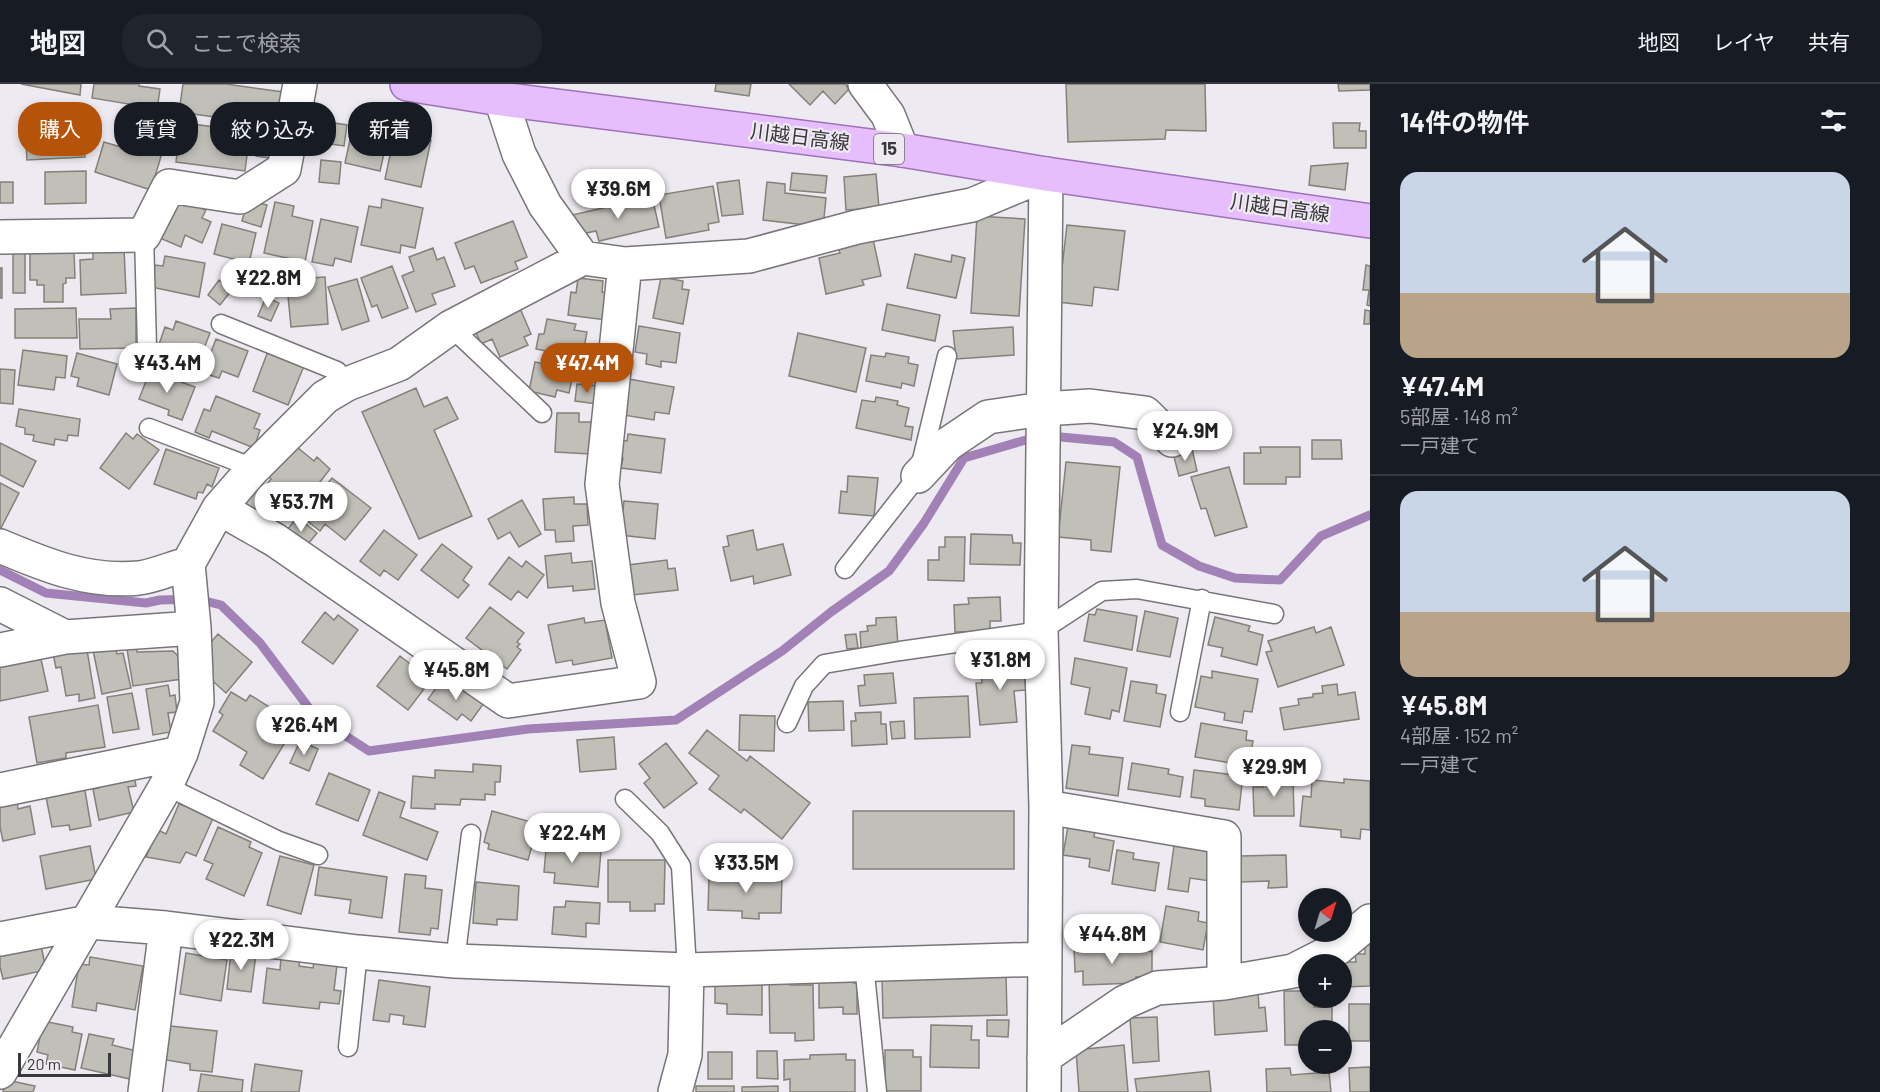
<!DOCTYPE html>
<html lang="ja">
<head>
<meta charset="utf-8">
<style>
	body { margin:0; font-family:Barlow,"Noto Sans JP",sans-serif; background:#20242c; color:#f1f3f6; height:100vh; display:flex; flex-direction:column; font-size:22px; white-space:nowrap }
	* { box-sizing:border-box; margin:0 }
	p { font-size:20px; color:#9ea1a6 }
	.icon { flex:none; width:33px; height:33px; fill:none; stroke:currentColor; stroke-width:2; stroke-linecap:round; stroke-linejoin:round }
	.map { position:relative; flex:1; overflow:hidden }
	.drawer { display:flex; flex-direction:column; background:#171b24; width:510px }
	.drawer>* { flex:none }
	.top-card { position:absolute; left:18px; top:18px; width:570px; height:54px; display:flex; gap:12px }
	.needle { width:39px; rotate:38deg }
	.tools { position:absolute; left:1298px; top:804px; display:grid; gap:12px }
	.tools a { display:grid; place-items:center; width:54px; height:54px; border-radius:50%; background:#171b24; box-shadow:0 3px 9px #0003; font-size:30px }
	.scale { position:absolute; left:18px; bottom:15px; width:93px; box-sizing:border-box; padding-left:6px; border:3px solid #39383a; border-top:0; font-size:16px; line-height:21px; white-space:nowrap; color:#39383a; -webkit-text-stroke:4px #eeeaf1; paint-order:stroke }
	.price { position:absolute; translate:-50% -51px; padding:0 14px; border-radius:21px; background:#fff; color:#222; font-size:20px; line-height:39px; filter:drop-shadow(0 2px 3px #0008) }
	.price::after { content:''; position:absolute; left:50%; top:36px; width:18px; height:14px; margin-left:-9px; background:inherit; clip-path:polygon(0 0,100% 0,50% 100%) }
	.price.on { background:#b45309; color:#fff }
	ul { padding:0; list-style:none }
	li { display:grid; align-content:center; gap:12px; height:318px; padding:0 30px }
	li+li { border-top:2px solid #363941 }
	li span { display:grid; place-items:center; height:186px; border-radius:18px; color:#555 }
	li>.icon { margin-inline-start:auto }
	span .icon { width:108px; height:108px; fill:#fffc; stroke-width:1 }
	li b { font-size:26px }
	h2 { display:flex; justify-content:space-between; align-items:center; height:72px; padding:0 30px; font-size:26px }
	.chip { padding:0 21px; border-radius:24px; background:#171b24; box-shadow:0 3px 9px #0003; font-size:21px; line-height:54px }
	.chip.on { background:#b45309; color:#fff }
	header { display:flex; align-items:center; gap:36px; box-sizing:border-box; height:84px; padding:0 30px; background:#171b24; border-bottom:2px solid #363941 }
	header strong { font-size:28px }
	nav { display:flex; gap:33px; margin-inline-start:auto; font-size:21px }
	.search { width:420px; height:54px; background:#20242c; display:flex; align-items:center; gap:15px; box-sizing:border-box; padding:0 21px; border-radius:24px; color:#9ea1a6; font-size:22px }
	main { display:flex; flex:1; min-height:0 }
	.map>svg:first-child { display:block }
	.lines { fill:none; stroke-linecap:round; stroke-linejoin:round }
	.stream { stroke:#a281b6; stroke-width:9 }
	.building { fill:#c0bfb8; stroke:#82817a; stroke-width:1.5 }
	.lane-casing { stroke:#78757a; stroke-width:21 }
	.street-casing { stroke:#78757a; stroke-width:36 }
	.primary-casing { stroke:#9e72b8; stroke-width:36 }
	.lane { stroke:#fff; stroke-width:18 }
	.street { stroke:#fff; stroke-width:33 }
	.primary { stroke:#e6befd; stroke-width:33 }
	.labels { text-anchor:middle; stroke-width:4.5; stroke-linejoin:round; paint-order:stroke }
	.shield { fill:#eeeaf1; stroke:#6f6d71; stroke-width:1.5 }
	.shield-label { font-size:18px; font-weight:bold; fill:#39383a }
	.street-label { font-size:20px; fill:#39383a; stroke:#eeeaf1 }
</style>
</head>
<body>
<header>
<strong>地図</strong>
<div class="search"><svg class="icon" aria-label="search" viewBox="0 0 24 24"><circle cx="10" cy="10" r="6"/><path d="M15 15l6 6"/></svg>ここで検索</div>
<nav><a>地図</a><a>レイヤ</a><a>共有</a></nav>
</header>
<main>
<div class="map">
<svg width="1370" height="1008" viewBox="0 0 1370 1008">
	<rect width="100%" height="100%" fill="#eeeaf1"/>
	<g class="lines">
		<path class="stream" d="M1050,352L1114,358L1137,373L1162,461L1199,482L1235,494L1280,496L1321,452L1370,431
			M0,486L46,509L146,519L160,516L197,515L221,521L260,559L315,632L369,667L528,645L676,636L782,567L831,528L889,487L924,439L964,374L1036,353"/>
	</g>
	<path class="building" d="M21,0H81L80,11Z
		M94,0H139V2L160,5L154,46L126,42L129,20L92,14Z
		M183,0H226L283,8L279,42L179,28Z
		M716,0H751L749,12L715,7Z
		M789,0H845L849,5L835,20L823,7L810,21Z
		M1066,0H1205L1206,47L1166,46L1165,55L1068,58Z
		M1338,0H1370V6L1339,7Z
		M181,32L194,34L193,40L250,48L245,87L176,78Z
		M355,33L375,37L374,44L389,47L380,87L345,79Z
		M308,35L347,41L344,62L305,56Z
		M1333,39H1360L1359,47H1366V64H1334Z
		M83,43L85,73L27,76L25,46Z
		M260,44L281,47L276,75L256,72Z
		M160,45L175,47L173,67L157,65Z
		M395,48L431,56L421,103L385,95Z
		M104,58L124,64L126,58L162,69L151,106L95,88Z
		M321,76L341,78L339,100L319,98Z
		M1348,79L1345,106L1309,101L1311,82Z
		M86,87V119L45,120V88Z
		M792,89L827,92L825,109L790,106Z
		M876,90L879,124L846,126L844,93Z
		M739,96L743,130L722,132L717,99Z
		M0,98H13V119H0Z
		M767,98L785,100V109L826,114L823,143L763,136Z
		M713,102L719,138L708,140L709,146L666,154L659,111Z
		M652,113L659,143L599,157L596,147L577,151L572,131Z
		M178,115L206,126L202,134L211,138L202,159L185,151L181,163L155,152Z
		M382,115L423,124L415,164L401,161L400,169L361,161L369,122L381,124Z
		M255,118L267,121L261,143L242,137L246,122L253,124Z
		M275,118L294,122L292,132L313,137L305,178L264,169Z
		M977,132L1025,135L1019,232L971,229Z
		M321,135L358,143L351,178L335,174L333,182L312,178Z
		M513,137L527,173L515,178L518,185L481,199L474,182L465,185L455,159Z
		M222,140L256,149L249,179L214,170Z
		M1067,141L1125,147L1118,206L1094,203L1092,222L1058,218Z
		M873,155L881,192L862,196L864,201L826,210L819,174L840,169L838,163Z
		M124,164L126,209L81,211L80,176L93,175V165Z
		M433,164L437,176L444,173L455,202L432,210L436,220L416,228L402,192L414,187L409,173Z
		M13,165H25V209H13Z
		M30,168H74L75,194H66V199L63,200V218H44V201H37V196H30Z
		M915,170L951,178L952,171L965,174L956,214L907,204Z
		M165,172L205,179L199,213L151,203L155,181L163,182Z
		M1366,181L1370,182V222L1367,221L1369,206H1363Z
		M392,182L408,224L382,234L377,221L372,223L361,194Z
		M0,184H2V214H0Z
		M325,193L328,240L291,243L287,202H294V195Z
		M661,193L683,197L682,205L689,206L683,240L653,234Z
		M578,194L603,197L602,208L609,209L606,236L568,231L571,208L576,209Z
		M357,195L369,237L342,246L328,203Z
		M219,196L232,206L220,221L208,211Z
		M266,213L279,219L271,237L258,232Z
		M887,220L940,231L935,257L882,246Z
		M76,224L77,254H15V225Z
		M136,224V264L80,265L79,235H111L110,225Z
		M520,224L531,250L524,253L528,261L500,273L492,255L481,260L474,244Z
		M1365,226L1370,227V240H1364Z
		M547,235L576,240L574,246L587,248L582,274L536,265L539,250H544Z
		M176,237L210,249L194,290L154,275L165,243L173,246Z
		M639,242L680,249L676,279L661,277V283L646,280L647,270L635,268Z
		M1013,243L1014,271L956,275L953,247Z
		M798,249L866,264L856,308L789,292Z
		M216,255L248,267L238,293L222,287L219,294L203,289Z
		M23,266L67,272L65,294L56,293L54,306L18,301Z
		M268,267L304,282L288,321L253,307Z
		M77,269L117,280L109,311L77,302L79,294L71,292Z
		M886,269L909,273L908,279L918,281L914,302L902,299L901,304L866,297L871,271L885,273Z
		M535,278L574,286L569,309L557,306L555,313L529,307Z
		M0,285L15,286L13,320L0,319Z
		M150,287L195,303L182,336L168,331L169,326L139,315Z
		M629,295L674,303L669,330L655,328L654,336L623,331Z
		M577,300L599,302L597,320L575,317Z
		M416,304L424,323L447,313L458,335L434,346L472,432L419,455L362,328Z
		M216,312L260,330L254,344L260,346L254,364L212,347L209,354L195,348L204,325L210,327Z
		M876,313L898,317L897,321L909,324L905,342L913,343L911,356L856,344L862,316L875,318Z
		M19,325L80,335L78,352L68,351L67,357L55,355L54,361L33,357L34,351L25,350V344L16,342Z
		M557,329H579V338H591L590,370L555,368Z
		M126,349L133,355L137,350L159,366L129,405L100,384Z
		M628,350L665,355L661,389L621,384L623,374L617,373L620,356L627,357Z
		M1312,356H1341L1342,375H1312Z
		M0,359L36,377L23,403L0,391Z
		M292,359L314,377L317,373L330,385L299,425L267,400L271,395L267,391Z
		M1260,363H1300V393H1286V400H1244V369H1261Z
		M166,365L219,384L212,403L207,400L203,409L198,408L196,415L154,400Z
		M1192,365L1197,387L1179,392L1173,369Z
		M1066,378L1120,383L1111,468L1091,466V456L1058,453Z
		M1229,383L1247,443L1215,452L1206,424L1201,425L1191,393Z
		M848,392L878,394L874,432L839,429L841,407L847,408Z
		M332,394L371,424L345,456L325,440L320,447L301,432Z
		M0,399L19,409L1,444L0,443Z
		M253,406L273,422L262,436L242,420Z
		M574,413V420H587L588,441L573,442L574,457L556,458L555,446H545L543,415Z
		M522,416L541,450L519,463L510,448L498,455L488,435Z
		M624,417L658,420L655,455L620,451Z
		M297,433L317,449L304,465L285,449Z
		M384,446L417,471L398,496L384,486L380,492L360,477Z
		M753,446L757,466L783,460L791,491L754,500L753,492L731,497L723,463L729,462L727,452Z
		M971,450L1012,451L1013,459H1021L1020,481L970,480Z
		M945,453H965L964,497L928,496V476H939V463H945Z
		M442,460L472,483L463,496L469,501L458,514L421,486Z
		M571,469L572,479L592,477L595,505L573,507V502L548,504L545,472Z
		M509,473L522,483L526,477L544,491L527,514L518,507L511,516L489,500Z
		M667,476L668,485L675,484L678,506L632,511L628,481Z
		M1000,513L1001,537H990V547L955,548L954,521L969,520L968,514Z
		M490,523L524,549L517,558L520,560L517,563L521,566L507,585L466,554Z
		M1097,525L1137,532L1132,566L1084,557L1089,530L1095,531Z
		M1145,527L1178,534L1170,573L1137,567Z
		M325,528L334,536L338,531L358,546L333,580L302,558Z
		M896,533L898,562L861,564L860,548L868,547L867,542L876,541V534Z
		M1215,533L1250,542L1248,547L1263,551L1257,581L1221,572L1223,564L1208,561Z
		M584,534L585,539L605,536L612,574L573,581L572,576L556,579L548,541Z
		M1314,543L1316,549L1331,543L1344,581L1278,603L1266,568L1272,567L1268,557Z
		M218,550L252,578L226,609L207,592L205,565Z
		M856,550L858,564L847,565L845,551Z
		M86,560L95,614L79,617V610L66,612L61,583L56,584L52,565Z
		M115,561L117,570L123,569L131,604L102,610L93,566Z
		M136,563L137,568L173,567L178,572L182,595L133,602L127,565Z
		M39,566L48,607L0,617V579Z
		M400,572L422,589L414,598L424,605L408,626L377,602Z
		M1075,574L1127,584L1119,628L1112,626L1110,635L1085,630L1090,604L1071,600Z
		M1023,576L1026,606L1014,607L1017,638L980,641L976,599H982L980,580Z
		M1212,587L1258,595L1252,628L1244,627L1242,639L1224,636L1225,629L1195,623L1201,592L1212,594Z
		M893,589L896,619L860,622L858,602L865,601L864,591Z
		M442,596L452,603L456,597L484,619L471,637L462,630L457,636L428,615Z
		M1131,597L1157,601L1156,609L1166,611L1160,643L1124,637Z
		M1337,600L1338,611L1355,608L1359,635L1284,646L1280,624L1299,621L1298,615L1313,613V610L1323,609L1322,602Z
		M168,601L170,612L175,611L177,628L168,629L171,648L153,651L146,605Z
		M231,608L246,617L250,611L279,629L276,634L293,645L263,695L240,681L247,668L213,647L223,631L219,628Z
		M132,609L139,645L113,649L107,613Z
		M968,612L970,653L915,655L914,614Z
		M843,617L844,646L809,647L808,618Z
		M98,621L105,663L66,669V674L37,679L29,633Z
		M881,628V640H886L887,660L852,662L851,637H856L855,629Z
		M740,631L775,632L774,667L739,666Z
		M904,637L905,654L892,655L890,638Z
		M1201,639L1247,647L1246,656L1253,657L1249,682L1195,673Z
		M707,646L747,677L750,672L810,719L782,755L744,725L741,729L709,705L719,692L689,669Z
		M614,653L616,685L580,688L577,656Z
		M300,657L318,665L309,687L290,679Z
		M666,659L697,699L664,724L644,699L650,694L639,680Z
		M1072,661L1090,663L1089,670L1123,674L1118,712L1066,704Z
		M1132,679L1169,685L1168,690L1183,693L1180,713L1128,705Z
		M473,680L501,682L500,698H495V711L485,710V716L461,715L460,721L435,720V725L411,724L413,692L435,694V686L473,688Z
		M1194,686L1243,692L1239,726L1205,722V715L1191,713Z
		M329,689L370,706L358,737L316,720Z
		M134,691L136,702L128,703L134,728L99,736L93,705L99,704L97,699Z
		M1293,694L1294,732H1254L1253,703H1263V695Z
		M1344,695L1370,697V746L1361,745L1360,755L1341,753V746L1300,742L1303,712L1311,713L1312,696L1344,699Z
		M84,701L91,742L70,746L69,741L52,743L45,708Z
		M379,708L405,718L400,733L438,748L427,776L363,751Z
		M0,715L17,716L18,725L30,722L35,750L3,757L0,743Z
		M188,718L215,730L196,772L186,768L180,779L146,773L158,746L166,750L179,720L185,722Z
		M492,727L538,740L528,776L488,765L489,760L484,758Z
		M853,727H1014V785H853Z
		M1068,742L1095,746L1094,753L1114,757L1109,787L1089,783L1090,775L1063,771Z
		M218,743L251,758L249,763L262,769L244,812L206,795L213,780L204,776Z
		M547,754L564,756V763L601,766L598,803L554,799L555,789L544,788Z
		M90,762L96,795L46,805L40,772Z
		M1174,762L1214,768L1210,797L1190,794L1188,808L1168,805Z
		M1117,766L1134,769L1133,775L1159,779L1155,807L1112,800Z
		M1286,771L1287,803L1268,804L1269,797L1241,798V772Z
		M280,772L314,781L301,830L267,821Z
		M608,776H665L664,820H655V827H630V818H608Z
		M319,783L387,793L382,834L349,829L351,816L315,811Z
		M728,789L782,791L781,829H759V835L742,834V827L708,826L709,793H729Z
		M405,790L426,792L425,804L442,806L438,845L431,844L430,851L399,848Z
		M476,798L519,802L517,836L497,835V841L473,839Z
		M566,817L600,819L599,840L586,839V853L552,850L554,823H565Z
		M1166,822L1199,828L1198,837L1208,839L1203,866L1160,858Z
		M40,856L46,886L3,895L0,883V865Z
		M1365,861H1370V902L1346,903L1345,878H1356L1355,870H1365Z
		M1124,862L1125,868L1152,867V892L1136,893V899L1083,901V887L1075,888L1074,863Z
		M231,867L256,870L251,908L227,905Z
		M186,869L227,876L221,917L180,910Z
		M90,873L143,882L135,926L97,919L96,927L72,923L79,880L89,881Z
		M281,873L300,875L299,882L313,884L314,878L337,881L334,906L341,907L339,920L320,918L319,925L263,919L267,884L280,886Z
		M715,890L762,891V931L727,930V920L715,919Z
		M1006,890L1007,931L883,934L882,893Z
		M790,891V901H813L814,956L795,957V949H770L769,892Z
		M853,893V899H857V930H843V923L819,924V894Z
		M379,896L430,903L425,943L403,940L404,932L390,930L389,938L373,936Z
		M1284,907H1308V914H1314V923H1332V946H1308V961H1285Z
		M1258,908L1259,924L1265,923L1267,947L1215,951L1213,911Z
		M1349,920H1370V957H1349Z
		M1157,933L1159,977L1133,979L1130,934Z
		M987,936H1009L1008,953L987,952Z
		M43,937L73,943L72,948L82,950L75,986L46,980L48,971L37,968Z
		M931,941L972,942L971,956H979V984L930,983Z
		M170,942L217,947L212,988L190,986V980L166,976Z
		M89,950L114,955L112,961L137,967L130,995L81,984Z
		M1124,961L1128,1008H1079L1076,966Z
		M885,966H913V973H921V1007H885Z
		M757,967H777L778,995L757,994Z
		M708,968H732V995H708Z
		M846,970V976H855V1008H790V995L784,996V976L810,975V971Z
		M255,980L302,987L299,1008H251Z
		M1370,983V1008H1350L1349,984Z
		M1290,984L1291,991L1329,988L1331,1008H1267L1266,985Z
		M1209,987L1211,1008H1137L1135,995Z
		M201,990L243,996L242,1008H198Z
		M7,996L35,1002L33,1008H3Z
		M696,1002H734V1008H696Z
		M778,1002V1008H742V1003Z"/>
	<g class="lines">
		<g class="lane-casing">
			<path id="lane" d="M144,151L147,263
				M221,240L337,287L347,300
				M451,243L542,329
				M149,344L254,384
				M845,485L918,392L947,272
				M1180,628L1202,515
				M787,639L804,602L824,580L900,567L1041,547L1102,507L1137,505L1274,530
				M166,702L279,757L318,771
				M625,715L660,749L681,782L687,886
				M455,877L471,750
				M864,880L877,1008
				M348,963L358,868"/>
		</g>
		<g class="street-casing">
			<path id="street" d="M865,0L888,31L902,66
				M501,15L519,70L545,121L583,174
				M0,153L144,151L169,102L240,113L284,85L300,0
				M918,392L948,360L988,333L1043,325L1090,322L1145,329L1172,356
				M219,424L275,456L508,617L639,598L618,519L602,400L625,180
				M0,462C45,481 88,499 139,494C155,492 172,484 188,480
				M0,520L65,553L194,544
				M0,566L65,553
				M0,706L181,669
				M1046,723L1224,753V899
				M0,855L89,838L166,844L358,868L455,877L687,886L1045,875
				M1044,973L1125,918L1157,904L1224,899L1293,887L1338,864L1370,837
				M0,988L166,702L181,669L197,618L194,544L188,480L219,424L254,384L325,313L347,300L399,280L451,243L583,174L625,180L749,172L857,143L972,121L1046,90L1041,547L1046,723L1044,1008
				M145,1008L166,844
				M675,1008L685,971L687,886"/>
		</g>
		<g class="primary-casing">
			<path id="primary" d="M407,0L501,15L902,66L1046,90L1370,137"/>
		</g>
		<use href="#lane" class="lane"/>
		<use href="#street" class="street"/>
		<use href="#primary" class="primary"/>
	</g>
	<g class="labels">
		<rect class="shield" x="874" y="50" width="30" height="30" rx="4.5"/>
		<g class="shield-label">
			<text x="889" y="71">15</text>
		</g>
		<g class="street-label">
			<text transform="translate(800 53) rotate(7)" y="7">川越日高線</text>
			<text transform="translate(1280 124) rotate(8)" y="7">川越日高線</text>
		</g>
	</g>
</svg>
<div class="tools">
<a><svg class="needle" viewBox="-14 -14 28 28"><path d="M0-13l5 13h-10z" fill="#e53935"/><path d="M0 13l5-13h-10z" fill="#9ea1a6"/></svg></a>
<a>+</a>
<a>−</a>
</div>
<div class="scale">20 m</div>
<b class="price" style="left:618px;top:136px">¥39.6M</b>
<b class="price" style="left:268px;top:225px">¥22.8M</b>
<b class="price" style="left:167px;top:310px">¥43.4M</b>
<b class="price on" style="left:587px;top:310px">¥47.4M</b>
<b class="price" style="left:1185px;top:378px">¥24.9M</b>
<b class="price" style="left:301px;top:449px">¥53.7M</b>
<b class="price" style="left:1000px;top:607px">¥31.8M</b>
<b class="price" style="left:456px;top:617px">¥45.8M</b>
<b class="price" style="left:304px;top:672px">¥26.4M</b>
<b class="price" style="left:1274px;top:714px">¥29.9M</b>
<b class="price" style="left:572px;top:780px">¥22.4M</b>
<b class="price" style="left:746px;top:810px">¥33.5M</b>
<b class="price" style="left:1112px;top:881px">¥44.8M</b>
<b class="price" style="left:241px;top:887px">¥22.3M</b>
<div class="top-card">
<a class="chip on">購入</a>
<a class="chip">賃貸</a>
<a class="chip">絞り込み</a>
<a class="chip">新着</a>
</div>
</div>
<section class="drawer">
<h2>14件の物件<svg class="icon" aria-label="filters" viewBox="0 0 24 24"><path d="M4 7h16M4 17h16"/><circle cx="9" cy="7" r="2"/><circle cx="15" cy="17" r="2"/></svg></h2>
<ul>
<li><span style="background:linear-gradient(#c9d6e8 65%,#b9a48a 0)"><svg class="icon" aria-label="home" viewBox="0 0 24 24"><path d="M3 11l9-7 9 7M6 9v11h12V9"/></svg></span><div><b>¥47.4M</b><p>5部屋 · 148 m²</p><p>一戸建て</p></div></li>
<li><span style="background:linear-gradient(#c9d6e8 65%,#b9a48a 0)"><svg class="icon" aria-label="home" viewBox="0 0 24 24"><path d="M3 11l9-7 9 7M6 9v11h12V9"/></svg></span><div><b>¥45.8M</b><p>4部屋 · 152 m²</p><p>一戸建て</p></div></li>
</ul>
</section>
</main>
</body>
</html>
